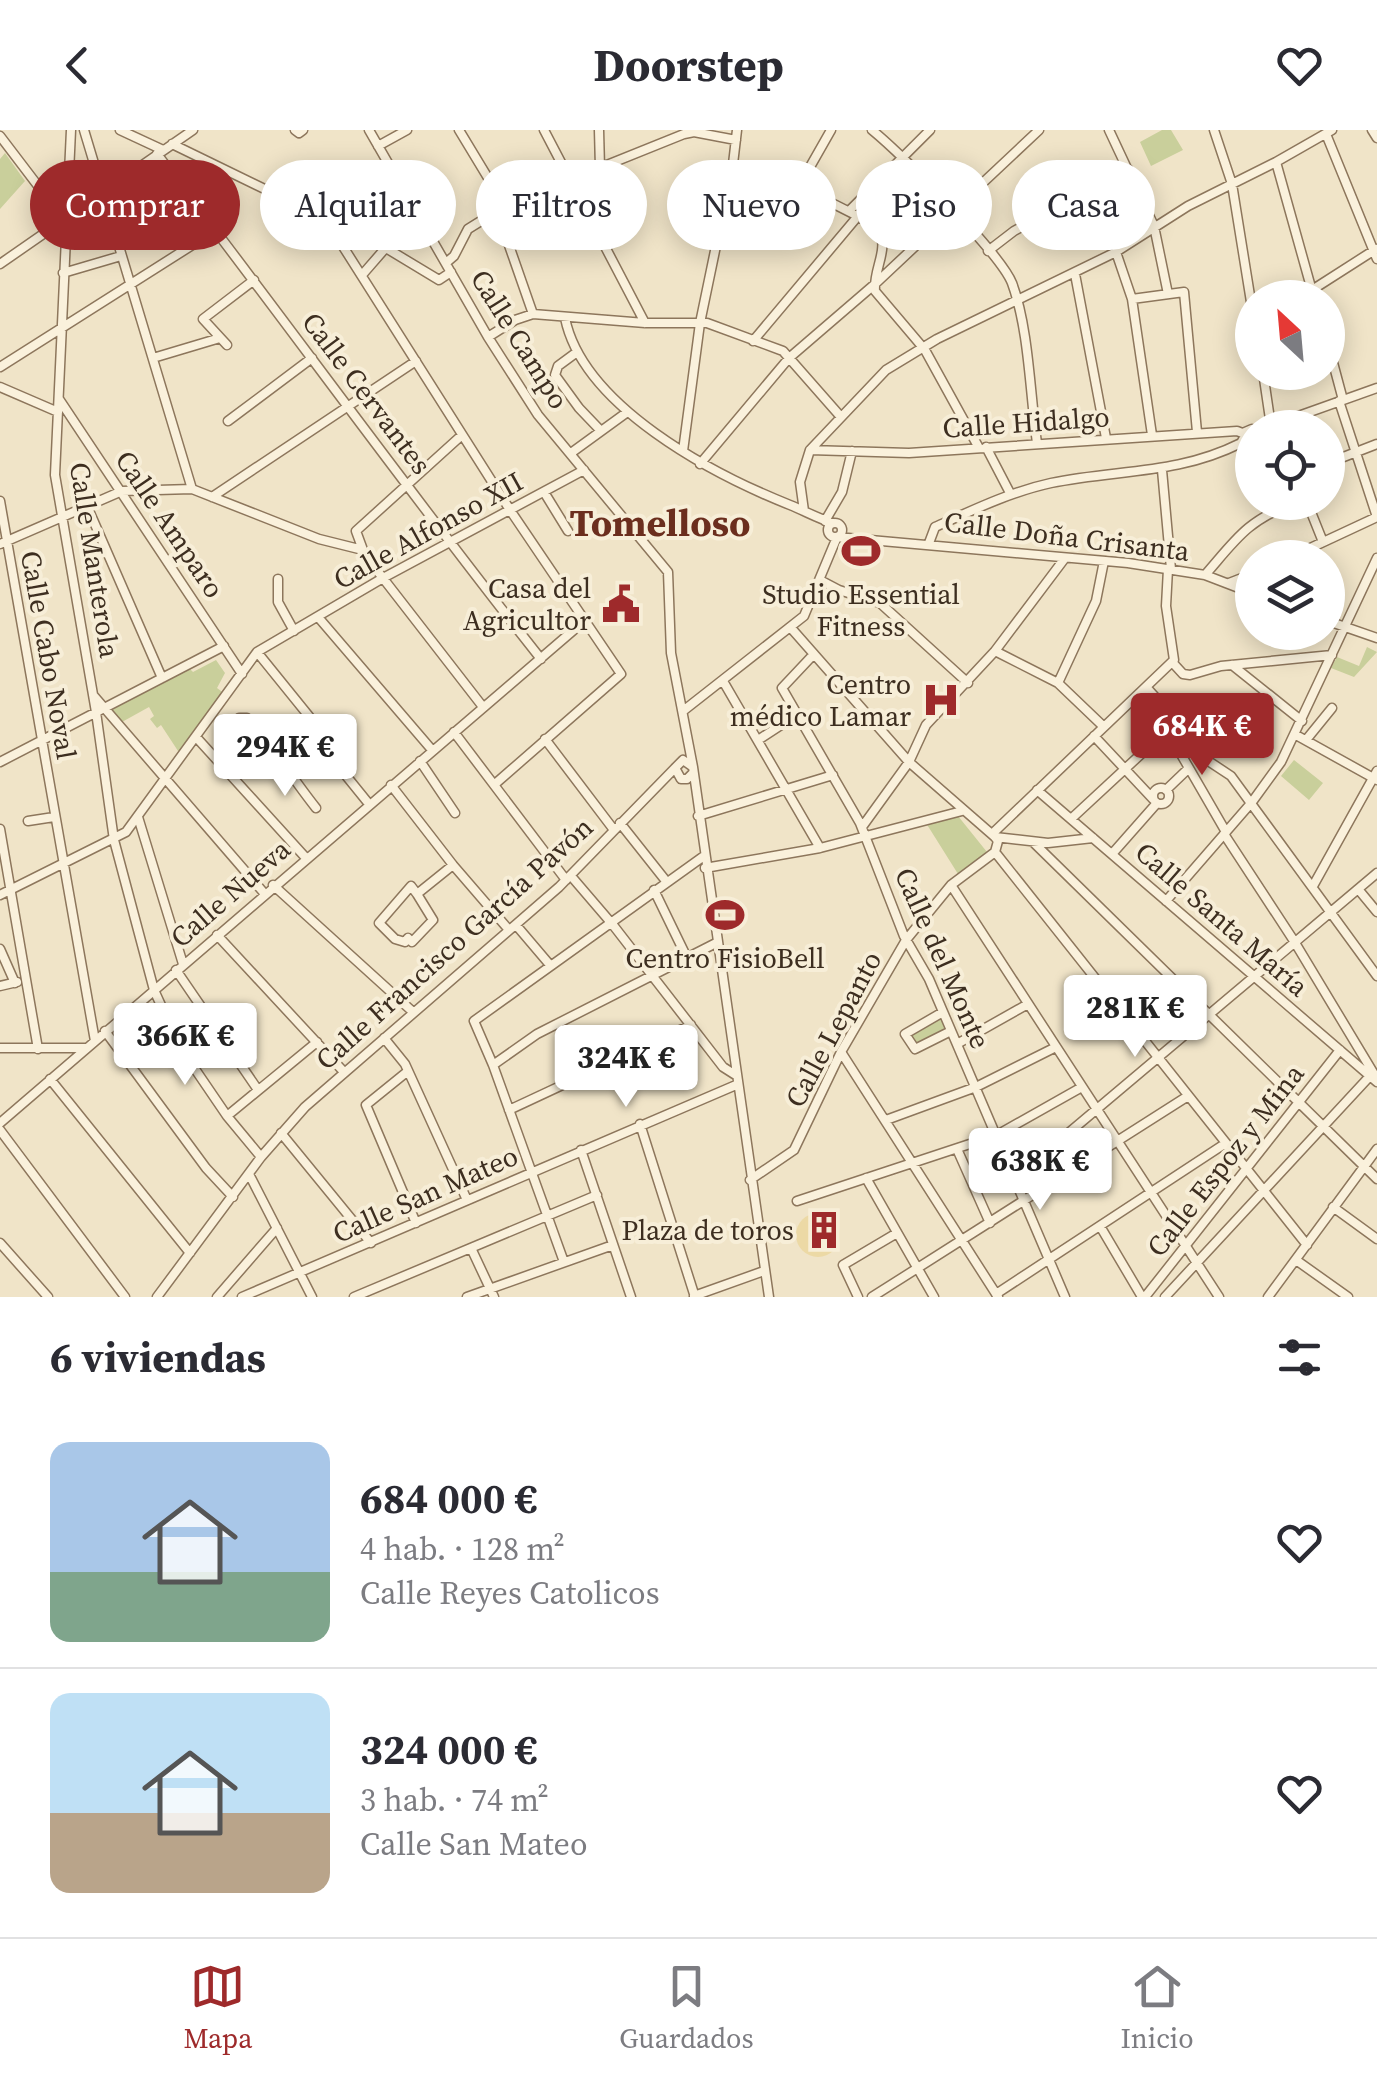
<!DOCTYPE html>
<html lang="es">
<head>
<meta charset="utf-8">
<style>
	body { margin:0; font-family:"Source Serif 4",serif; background:#f7f7f7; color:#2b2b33; height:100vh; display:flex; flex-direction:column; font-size:38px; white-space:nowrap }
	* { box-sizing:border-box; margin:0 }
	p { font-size:32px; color:#7c7c81 }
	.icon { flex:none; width:55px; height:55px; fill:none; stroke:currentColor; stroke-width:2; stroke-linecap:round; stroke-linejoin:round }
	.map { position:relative; height:1167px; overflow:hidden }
	.sheet { display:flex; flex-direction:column; background:#fff; flex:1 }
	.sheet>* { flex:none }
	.guide { position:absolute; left:30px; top:30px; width:1318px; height:90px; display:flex; gap:20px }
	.needle { width:65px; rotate:334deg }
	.tools { position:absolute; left:1235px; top:150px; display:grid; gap:20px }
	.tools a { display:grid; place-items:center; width:110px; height:110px; border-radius:50%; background:#fff; box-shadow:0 5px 25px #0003; font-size:50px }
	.price { position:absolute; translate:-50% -85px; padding:0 22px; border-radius:10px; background:#fff; color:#222; font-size:32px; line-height:65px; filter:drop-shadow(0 2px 5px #0008) }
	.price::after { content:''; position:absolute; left:50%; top:60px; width:30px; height:22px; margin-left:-15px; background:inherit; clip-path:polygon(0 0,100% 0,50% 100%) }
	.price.selected { background:#9e2a2b; color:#fff }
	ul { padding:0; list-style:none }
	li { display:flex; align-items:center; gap:30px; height:250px; padding:0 50px }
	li+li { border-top:2px solid #e1e1e2 }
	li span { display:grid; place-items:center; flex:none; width:280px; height:200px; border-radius:20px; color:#555 }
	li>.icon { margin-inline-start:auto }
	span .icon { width:120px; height:120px; fill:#fffc; stroke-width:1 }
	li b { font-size:42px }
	h2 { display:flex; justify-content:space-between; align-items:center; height:120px; padding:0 50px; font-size:42px }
	.pill { padding:0 35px; border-radius:45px; background:#fff; box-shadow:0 5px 25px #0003; font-size:35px; line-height:90px }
	.pill.selected { background:#9e2a2b; color:#fff }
	header { display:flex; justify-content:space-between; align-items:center; height:130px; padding:0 50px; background:#fff; font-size:45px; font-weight:700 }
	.dock { display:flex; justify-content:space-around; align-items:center; height:140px; border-top:2px solid #e1e1e2; background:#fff; font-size:28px; color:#7c7c81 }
	.dock a { display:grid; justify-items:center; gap:5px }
	.dock .selected { color:#9e2a2b }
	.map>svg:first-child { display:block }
	.green { fill:#c9cf9b }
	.sand { fill:#ecd9a5 }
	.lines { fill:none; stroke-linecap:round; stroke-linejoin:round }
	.minor-casing { stroke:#8d765c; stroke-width:11 }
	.minor { stroke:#faf1dc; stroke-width:8 }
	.labels { text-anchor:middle; stroke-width:8; stroke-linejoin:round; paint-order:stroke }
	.street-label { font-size:28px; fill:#3d2e20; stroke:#f7eed8 }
	.poi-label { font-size:28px; fill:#3d2e20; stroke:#f7eed8; text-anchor:end }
	.district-label { font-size:38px; font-weight:bold; fill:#6b2e1e; stroke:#f7eed8 }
</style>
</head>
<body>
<header><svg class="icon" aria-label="back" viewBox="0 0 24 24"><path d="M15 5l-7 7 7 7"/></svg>Doorstep<svg class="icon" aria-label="heart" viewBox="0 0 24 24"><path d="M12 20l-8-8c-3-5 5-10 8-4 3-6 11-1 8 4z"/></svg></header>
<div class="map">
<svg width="1377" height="1167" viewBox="0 0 1377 1167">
	<rect width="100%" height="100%" fill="#f0e4c8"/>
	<path class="green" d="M1162,0H1171L1183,20L1151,36L1140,12Z
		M5,23L25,51L0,79V29Z
		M1367,517L1377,522L1354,547L1331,538L1337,527L1359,536Z
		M216,530L225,543L217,558L225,564L180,624L161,595L157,598L150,589L154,586L149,577L122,592L111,580L189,538L193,542Z
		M1294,630L1323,653L1309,670L1281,646Z
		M958,686L987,722L958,744L926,693Z
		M943,882L951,901L915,919L905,904Z"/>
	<path class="sand" d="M796 1105a22 22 0 1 1 44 0a22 22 0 1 1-44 0Z"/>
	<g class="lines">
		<g class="minor-casing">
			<path id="minor" d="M71,0L55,345L96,582L114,710L154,860L180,917L227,986L261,1027
				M84,0L192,359
				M120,0L163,20
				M295,0L299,3L303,0
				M369,0L488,207L538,285L668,442L671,523L693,637
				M459,0L505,76
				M544,0L645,193
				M599,0L600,38
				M872,0C900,23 1000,123 1012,153C1029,199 1030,264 1037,313
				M1109,0L1154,96L1168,164
				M1214,0L1232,54L1252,178
				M1372,0L1377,8
				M1326,4L1377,129
				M0,6L64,90
				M172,14L386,118L439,150L451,142
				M378,16L407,0
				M157,24C286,191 409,363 541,529
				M1276,32L1314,168
				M733,34C782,46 828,71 873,94C894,115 873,135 875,161L925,220L979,318
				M798,58L831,0
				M497,81L533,184
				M849,81L930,0
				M334,95L337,107L510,380L621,544L495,654
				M988,121L1014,101L1128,39
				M1116,122L1132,169L1152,305
				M447,132L454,126L468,99L505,76L684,4L694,2L736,10
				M0,134L193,0
				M63,143L121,126
				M1075,144L1106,308
				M362,145L416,83
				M1312,160L1376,119
				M1132,169L1184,162L1197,302
				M565,188C583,276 712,344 790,375C805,381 819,389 833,393
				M488,207L515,190L533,184L645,193H707L783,221L841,287
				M753,211L858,86
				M1328,214L1343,270
				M227,215L203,189L254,150
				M577,222L558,236L555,245L579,278L601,301
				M153,228L220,208
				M0,237L216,100
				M1263,242L1271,296L1275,295
				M0,257L58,282
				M59,269L242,544
				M1339,271L1377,387
				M228,291L312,228
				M1276,294L1377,258
				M1252,299L1245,302L1248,308L1252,307
				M462,305L356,401L363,420L379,443L483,577
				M986,317L1010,363
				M810,320L909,323L1237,301L1245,304
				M683,321L700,193L733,34L737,0
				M571,323L626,283
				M1328,333L1377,314
				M700,334L789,228L875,154L1039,0
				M1162,340L1171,439
				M544,362L568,401
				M212,367L416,231
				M0,371L95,911
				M1307,372L1323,412
				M87,376L162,548
				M804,381L800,352L810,320L886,240L937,209L1116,122L1188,76L1276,32L1332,0
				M825,391L842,362L852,321
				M828 400a7 7 0 1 1 14 0a7 7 0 1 1-14 0Z
				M929,413L935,397C973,380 1010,362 1051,353C1119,339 1177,345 1241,313L1245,306
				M0,414L122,361L192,359L319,409L363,420
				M1289,428L1377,387
				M1205,445C1238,407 1245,393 1294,372
				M278,449V472L294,501
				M820,450L839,460L880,473L968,553
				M1229,453L1252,444
				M318,487L432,620
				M1328,491L1377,508
				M791,498L909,632L995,707L998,711L995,722
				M995,521L1058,553L1104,597
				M257,522L329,611L335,632L369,674
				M814,524L782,558L860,693L904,806L929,849L1065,1167
				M1172,532L1183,544L1190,545L1221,536L1332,525
				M1232,535L1302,591
				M723,551L820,718
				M1058,553L1096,471L1104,431
				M1146,557L1156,568L1167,600L1226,702
				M94,566L264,763
				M683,581L804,486L837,407L1128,433L1205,445L1252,463
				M454,602L566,750
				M1169,605L1231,646L1377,846
				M1296,605L1377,650
				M1094,606L1153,669
				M196,607L306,728
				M545,609L614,700
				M758,610L798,584
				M1306,610L1332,578
				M420,631L455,683
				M0,632L224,516
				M282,636L268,623L245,629L222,607L239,588H247C273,616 292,648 316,678
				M693,643L687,649H681L675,638L683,630L693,637L769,1167
				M391,655L453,735L509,800
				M1153 666a8 8 0 1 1 16 0a8 8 0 1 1-16 0Z
				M1037,660L1377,952
				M1166,660L1189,638
				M698,686L833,645
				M138,687L183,834
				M1071,689L1167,600
				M28,691L54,687
				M620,693L666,751
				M862,697L909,632L926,595L995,521L1065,428
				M0,699L38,919
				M992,704L1174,530L1166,476L1168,439
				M1224,704L1294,811L1377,949
				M995,707L1048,713L1093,708
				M1033,712L1377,1049
				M995,722L1307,1115
				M1112,724L1157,673
				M705,738L820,718L962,681
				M571,746L613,795L723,937L734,944
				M273,755L413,882
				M951,755L1219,1167
				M1313,756L1377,641
				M1358,759L1377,782
				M654,760L687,828
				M417,764L433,790L412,812L408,808L405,812L395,809L379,793L411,756L417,764L453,735
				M0,765L126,702L257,522L383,448L584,340
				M1166,771L1252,672L1281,632L1377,428
				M516,795L550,835
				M217,805L344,942
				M0,819L15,853
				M176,840L258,960
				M0,856L17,852
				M943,882L905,904L915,919L951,901
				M105,901L206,1038L233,1067
				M384,908L405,934L467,1070
				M957,914L1028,874
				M0,918H86
				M841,922L998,1167
				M493,935L537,904L716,813
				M408,941L366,975L416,1093
				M50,949L190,1123
				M509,980L691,895
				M227,986L317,912
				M886,990L976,957L1056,917
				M0,993L583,492
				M640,994L695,1167
				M0,1000L125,1167
				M281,1003L371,1113
				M957,1019L990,1093
				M581,1020L631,1167
				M249,1044L312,1167
				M866,1048L934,1167
				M1015,1048L1377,743
				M750,1050L794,1020L841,922L906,810L951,755L995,722
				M797,1071L997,1005L1082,957
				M1333,1077L1377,1109
				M1100,1096L1142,1167
				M0,1113L48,1167
				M471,1118L494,1167
				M1296,1130L1348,1167
				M564,1132L493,935L474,891L704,726
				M996,1164L1226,1013
				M694,1166L764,1141
				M157,1167L261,1027L305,977L559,757L675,638
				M217,1167L277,1098
				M242,1167L736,955
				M354,1167L597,1065
				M467,1167L613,1115
				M858,1167L843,1135L897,1103
				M872,1167L1188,966
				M1145,1167L1340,920
				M1165,1167L1370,946
				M1268,1167L1377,1019"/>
		</g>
		<use href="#minor" class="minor"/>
	</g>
	<defs>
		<g id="stadium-bare" transform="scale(3)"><path d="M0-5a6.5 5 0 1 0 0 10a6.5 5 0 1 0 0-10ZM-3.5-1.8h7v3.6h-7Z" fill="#9e2a2b" stroke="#f7eed8" stroke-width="2.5" paint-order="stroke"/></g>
		<g id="civic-bare" transform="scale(3)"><path d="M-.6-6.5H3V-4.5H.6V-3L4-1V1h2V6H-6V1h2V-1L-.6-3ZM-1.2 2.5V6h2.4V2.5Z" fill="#9e2a2b" stroke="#f7eed8" stroke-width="2.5" paint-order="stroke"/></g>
		<g id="hospital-bare" transform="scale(3)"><path d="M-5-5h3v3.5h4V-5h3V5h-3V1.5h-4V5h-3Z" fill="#9e2a2b" stroke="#f7eed8" stroke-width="2.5" paint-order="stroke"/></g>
		<g id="building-bare" transform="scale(3)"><path d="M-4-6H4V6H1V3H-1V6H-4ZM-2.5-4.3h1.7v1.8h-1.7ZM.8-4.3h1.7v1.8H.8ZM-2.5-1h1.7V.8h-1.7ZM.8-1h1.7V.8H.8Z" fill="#9e2a2b" stroke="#f7eed8" stroke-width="2.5" paint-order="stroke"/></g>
	</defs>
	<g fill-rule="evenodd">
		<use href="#stadium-bare" x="861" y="421"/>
		<use href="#civic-bare" x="621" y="474"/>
		<use href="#hospital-bare" x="941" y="570"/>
		<use href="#stadium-bare" x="725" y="785"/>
		<use href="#building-bare" x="824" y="1100"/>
	</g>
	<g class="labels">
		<g class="street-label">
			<text transform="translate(520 209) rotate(58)" y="10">Calle Campo</text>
			<text transform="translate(367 263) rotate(53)" y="10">Calle Cervantes</text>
			<text transform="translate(1026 292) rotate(-4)" y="10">Calle Hidalgo</text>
			<text transform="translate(170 394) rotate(56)" y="10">Calle Amparo</text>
			<text transform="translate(428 400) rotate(-29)" y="10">Calle Alfonso XII</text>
			<text transform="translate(1067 406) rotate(7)" y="10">Calle Doña Crisanta</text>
			<text transform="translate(95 430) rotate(81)" y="10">Calle Manterola</text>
			<text transform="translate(49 525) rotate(80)" y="10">Calle Cabo Noval</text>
			<text transform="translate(230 763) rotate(-41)" y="10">Calle Nueva</text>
			<text transform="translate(1222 789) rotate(41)" y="10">Calle Santa María</text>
			<text transform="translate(454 813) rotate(-42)" y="10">Calle Francisco García Pavón</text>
			<text transform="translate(943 828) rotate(66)" y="10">Calle del Monte</text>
			<text transform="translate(833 899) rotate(-62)" y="10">Calle Lepanto</text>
			<text transform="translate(1225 1030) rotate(-52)" y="10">Calle Espoz y Mina</text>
			<text transform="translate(425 1064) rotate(-24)" y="10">Calle San Mateo</text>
		</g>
		<g class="poi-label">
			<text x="591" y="468">Casa del<tspan x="591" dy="32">Agricultor</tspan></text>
			<text x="861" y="474" text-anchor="middle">Studio Essential<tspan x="861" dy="32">Fitness</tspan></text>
			<text x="911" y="564">Centro<tspan x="911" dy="32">médico Lamar</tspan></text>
			<text x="725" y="838" text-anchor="middle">Centro FisioBell</text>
			<text x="794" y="1110">Plaza de toros</text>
		</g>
		<g class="district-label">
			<text x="660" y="406">Tomelloso</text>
		</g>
	</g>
</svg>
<div class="tools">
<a><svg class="needle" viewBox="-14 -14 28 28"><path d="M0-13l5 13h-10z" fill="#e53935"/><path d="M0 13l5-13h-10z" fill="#7c7c81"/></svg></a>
<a><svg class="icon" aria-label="locate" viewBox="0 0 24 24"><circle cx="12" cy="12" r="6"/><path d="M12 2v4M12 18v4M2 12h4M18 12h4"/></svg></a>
<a><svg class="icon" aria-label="layers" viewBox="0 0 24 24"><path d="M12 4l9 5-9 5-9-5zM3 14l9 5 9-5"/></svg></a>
</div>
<b class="price selected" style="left:1202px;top:648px">684K €</b>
<b class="price" style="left:285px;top:669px">294K €</b>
<b class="price" style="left:1135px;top:930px">281K €</b>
<b class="price" style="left:185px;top:958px">366K €</b>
<b class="price" style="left:626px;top:980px">324K €</b>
<b class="price" style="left:1040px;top:1083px">638K €</b>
<div class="guide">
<a class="pill selected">Comprar</a>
<a class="pill">Alquilar</a>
<a class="pill">Filtros</a>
<a class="pill">Nuevo</a>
<a class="pill">Piso</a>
<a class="pill">Casa</a>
</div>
</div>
<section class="sheet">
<h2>6 viviendas<svg class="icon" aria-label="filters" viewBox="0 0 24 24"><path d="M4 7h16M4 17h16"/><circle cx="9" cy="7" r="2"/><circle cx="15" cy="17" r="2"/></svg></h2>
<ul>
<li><span style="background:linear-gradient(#a9c7e8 65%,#7fa58c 0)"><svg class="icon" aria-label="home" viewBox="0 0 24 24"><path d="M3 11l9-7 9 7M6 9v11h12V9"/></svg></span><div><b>684 000 €</b><p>4 hab. · 128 m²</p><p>Calle Reyes Catolicos</p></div><svg class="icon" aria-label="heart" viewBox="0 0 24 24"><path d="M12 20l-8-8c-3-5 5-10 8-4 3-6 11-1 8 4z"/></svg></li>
<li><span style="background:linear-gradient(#bfe0f5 60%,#b9a48a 0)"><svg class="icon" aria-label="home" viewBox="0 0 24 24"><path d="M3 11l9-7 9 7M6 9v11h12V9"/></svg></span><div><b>324 000 €</b><p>3 hab. · 74 m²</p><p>Calle San Mateo</p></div><svg class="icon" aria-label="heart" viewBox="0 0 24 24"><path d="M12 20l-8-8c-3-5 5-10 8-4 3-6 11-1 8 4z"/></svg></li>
</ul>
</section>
<nav class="dock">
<a class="selected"><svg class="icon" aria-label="map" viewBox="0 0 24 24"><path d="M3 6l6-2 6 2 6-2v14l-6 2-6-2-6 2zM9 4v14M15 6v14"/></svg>Mapa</a>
<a><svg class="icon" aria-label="saved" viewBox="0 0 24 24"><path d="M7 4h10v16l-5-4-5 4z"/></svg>Guardados</a>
<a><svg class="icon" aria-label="home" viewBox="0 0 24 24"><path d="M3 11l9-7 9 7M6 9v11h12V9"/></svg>Inicio</a>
</nav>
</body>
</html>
